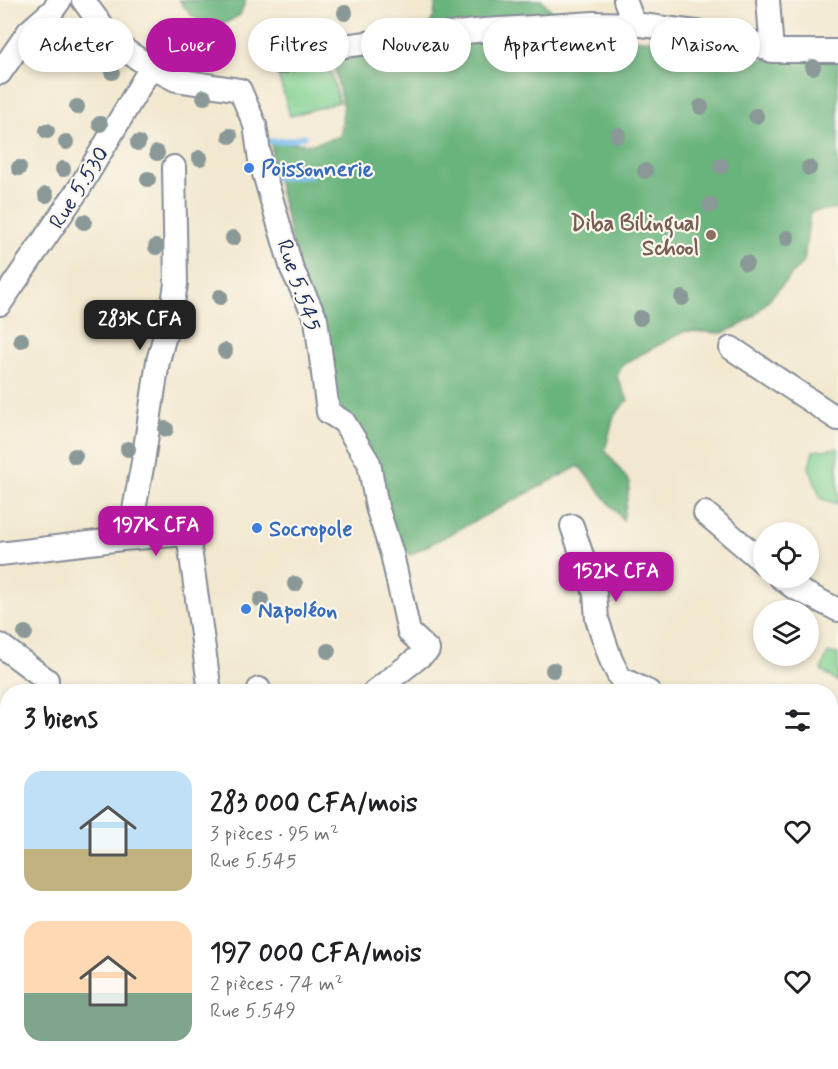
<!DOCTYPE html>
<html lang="fr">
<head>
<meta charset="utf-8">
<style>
	body { margin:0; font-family:Mynerve,sans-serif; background:#f6f6f6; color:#202124; height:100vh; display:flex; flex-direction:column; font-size:22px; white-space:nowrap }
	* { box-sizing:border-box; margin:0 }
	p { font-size:20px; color:#757577 }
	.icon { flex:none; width:33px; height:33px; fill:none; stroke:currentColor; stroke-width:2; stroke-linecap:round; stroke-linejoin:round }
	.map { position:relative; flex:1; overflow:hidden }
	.panel { position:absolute; left:0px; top:684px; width:838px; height:386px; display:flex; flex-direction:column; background:#fff; border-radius:24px 24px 0 0; box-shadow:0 3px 9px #0003 }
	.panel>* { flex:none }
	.guide { position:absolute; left:18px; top:18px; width:802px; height:54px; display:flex; gap:12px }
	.tools { position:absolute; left:753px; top:522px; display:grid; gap:12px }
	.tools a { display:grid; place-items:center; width:66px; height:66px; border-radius:50%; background:#fff; box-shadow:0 3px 9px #0003; font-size:30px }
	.price { position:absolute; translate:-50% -51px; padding:0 14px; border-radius:12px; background:#b5179e; color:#fff; font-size:20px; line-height:39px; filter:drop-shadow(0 2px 3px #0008) }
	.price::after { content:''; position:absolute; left:50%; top:36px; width:18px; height:14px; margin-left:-9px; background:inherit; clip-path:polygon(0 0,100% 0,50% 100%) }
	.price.selected { background:#222; color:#fff }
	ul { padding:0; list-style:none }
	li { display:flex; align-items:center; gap:18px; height:150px; padding:0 24px }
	li span { display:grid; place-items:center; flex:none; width:168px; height:120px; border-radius:18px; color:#555 }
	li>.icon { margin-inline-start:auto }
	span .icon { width:72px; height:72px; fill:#fffc; stroke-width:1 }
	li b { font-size:26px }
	h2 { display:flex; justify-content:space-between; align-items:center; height:72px; padding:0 24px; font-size:26px }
	.tag { padding:0 21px; border-radius:27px; background:#fff; box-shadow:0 3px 9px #0003; font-size:21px; line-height:54px }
	.tag.selected { background:#b5179e; color:#fff }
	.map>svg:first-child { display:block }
	.green { fill:#82d191; stroke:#4e8078; stroke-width:1.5 }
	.forest { fill:#69b37b; stroke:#42716c; stroke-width:1.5 }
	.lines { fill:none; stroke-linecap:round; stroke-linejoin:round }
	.stream { stroke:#7ebef2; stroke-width:6 }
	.minor-casing { stroke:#868c96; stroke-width:26 }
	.minor { stroke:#fff; stroke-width:22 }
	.tree { fill:#8a9998 }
	.shop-dot { fill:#3f7fe0; stroke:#fbf7ec; stroke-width:2 }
	.education-dot { fill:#8d6e63; stroke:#fbf7ec; stroke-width:2 }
	.labels { text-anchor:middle; stroke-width:4.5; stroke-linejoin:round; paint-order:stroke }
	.shop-label { font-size:22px; font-weight:bold; fill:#366cbe; stroke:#fbf7ec; text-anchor:start }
	.street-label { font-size:22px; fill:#1b2f5e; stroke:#fbf7ec }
	.education-label { font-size:22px; font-weight:bold; fill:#785e54; stroke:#fbf7ec; text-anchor:end }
</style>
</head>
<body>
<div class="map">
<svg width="838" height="1069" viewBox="0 0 838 1069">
	<rect width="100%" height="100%" fill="#fbf7ec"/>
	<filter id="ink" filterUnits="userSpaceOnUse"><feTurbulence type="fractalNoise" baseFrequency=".0167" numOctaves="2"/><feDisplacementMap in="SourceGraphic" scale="12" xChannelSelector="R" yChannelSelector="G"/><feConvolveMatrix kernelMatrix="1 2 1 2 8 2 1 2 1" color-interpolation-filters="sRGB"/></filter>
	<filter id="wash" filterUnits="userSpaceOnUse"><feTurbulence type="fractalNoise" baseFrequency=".008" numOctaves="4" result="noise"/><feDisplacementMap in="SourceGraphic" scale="24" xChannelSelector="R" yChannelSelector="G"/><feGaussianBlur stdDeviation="1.35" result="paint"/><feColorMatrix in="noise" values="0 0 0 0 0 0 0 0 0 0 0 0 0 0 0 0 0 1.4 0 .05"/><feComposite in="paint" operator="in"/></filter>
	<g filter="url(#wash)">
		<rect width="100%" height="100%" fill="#f2e8cf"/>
		<path class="green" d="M326,54L339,102L290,116L276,68Z
			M838,448V504L821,499L809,467L813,451Z
			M828,653L838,654V682L821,670Z
			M838,753V857L831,859V755Z
			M831,908C838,924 838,941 831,956Z
			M831,1037L838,1038V1069H784L781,1062H831Z
			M616,1062H677V1069H605Z"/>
		<path class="forest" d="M179,0H246L240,15L224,24L206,25L190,14Z
			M436,0H542L575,37L694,42L758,59L838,62V208L810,212L804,261L754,316L739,326L722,333L685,331L623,364L617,377L628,400L614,416L605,450L630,483L623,520L579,466L410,555L392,529L367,441L334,399L296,258L273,162L271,142L313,144L341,136L343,108L332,54L424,32L434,17Z"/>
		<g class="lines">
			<path class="stream" d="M265,142L291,140L304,136
				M272,178L310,175"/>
		</g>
	</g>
	<g filter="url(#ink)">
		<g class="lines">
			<g class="minor-casing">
				<path id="minor" d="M83,0L115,44L151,67L176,80L240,90L255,125L260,160L292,269L316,319L328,412L344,422L369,463L377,507L392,554L409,632L428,650L374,692
					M625,0L634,24
					M768,0L772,51
					M281,62L336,47L383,41L485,30L594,23L634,24L742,38L772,51H838
					M0,73L29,31L53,10L60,0
					M0,304L80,187L151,67
					M731,348L838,419
					M705,513L764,563
					M572,526L595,594L597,619L611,660L620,678L649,692
					M122,539L134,510L143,462L158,361L172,309L176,284L174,167
					M0,554L122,539L188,534L210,692
					M781,578L793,587L838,610
					M0,645L47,680V692
					M259,689L260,692
					M0,867L8,864
					M45,1062L46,1069
					M191,1062V1069
					M333,1062L334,1069
					M735,1062L737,1069"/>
			</g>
			<use href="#minor" class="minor"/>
		</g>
		<g class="tree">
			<circle cx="345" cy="13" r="8"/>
			<circle cx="724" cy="49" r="8"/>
			<circle cx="670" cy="65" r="8"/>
			<circle cx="813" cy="67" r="8"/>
			<circle cx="112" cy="72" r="8"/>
			<circle cx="204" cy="97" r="8"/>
			<circle cx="77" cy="107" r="8"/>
			<circle cx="701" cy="107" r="8"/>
			<circle cx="756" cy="116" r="8"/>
			<circle cx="100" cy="124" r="8"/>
			<circle cx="47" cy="131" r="8"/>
			<circle cx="618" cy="135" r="8"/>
			<circle cx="230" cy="136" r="8"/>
			<circle cx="66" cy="142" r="8"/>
			<circle cx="138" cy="143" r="8"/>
			<circle cx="157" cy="153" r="8"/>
			<circle cx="200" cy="158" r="8"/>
			<circle cx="721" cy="166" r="8"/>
			<circle cx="19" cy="168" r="8"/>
			<circle cx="809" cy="168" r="8"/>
			<circle cx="63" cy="169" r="8"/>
			<circle cx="645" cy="171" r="8"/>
			<circle cx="148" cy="179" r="8"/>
			<circle cx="46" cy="195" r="8"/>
			<circle cx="710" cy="205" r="8"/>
			<circle cx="84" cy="222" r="8"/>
			<circle cx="233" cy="238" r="8"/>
			<circle cx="787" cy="238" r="8"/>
			<circle cx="156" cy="247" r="8"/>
			<circle cx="746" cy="263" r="8"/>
			<circle cx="220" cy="297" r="8"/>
			<circle cx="682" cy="298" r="8"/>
			<circle cx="640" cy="318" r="8"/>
			<circle cx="181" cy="320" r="8"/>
			<circle cx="21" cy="340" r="8"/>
			<circle cx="225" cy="351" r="8"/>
			<circle cx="166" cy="429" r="8"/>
			<circle cx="128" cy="449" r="8"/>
			<circle cx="75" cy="456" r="8"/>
			<circle cx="295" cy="584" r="8"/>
			<circle cx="261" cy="600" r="8"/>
			<circle cx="25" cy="633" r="8"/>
			<circle cx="328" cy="651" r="8"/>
			<circle cx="553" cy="670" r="8"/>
		</g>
	</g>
	<g class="shop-dot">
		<circle cx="249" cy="168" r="6"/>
		<circle cx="257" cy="528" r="6"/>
		<circle cx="246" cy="609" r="6"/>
	</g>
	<circle class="education-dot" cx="711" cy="235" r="6"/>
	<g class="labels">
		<g class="shop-label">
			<text x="261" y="176">Poissonnerie</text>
			<text x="269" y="536">Socropole</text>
			<text x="258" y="617">Napoléon</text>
		</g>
		<g class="street-label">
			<text transform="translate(78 187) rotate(-58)" y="8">Rue 5.530</text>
			<text transform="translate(300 285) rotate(71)" y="8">Rue 5.545</text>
		</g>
		<g class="education-label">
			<text x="699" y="230">Diba Bilingual<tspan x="699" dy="25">School</tspan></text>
		</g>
	</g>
</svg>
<div class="tools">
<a><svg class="icon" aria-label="locate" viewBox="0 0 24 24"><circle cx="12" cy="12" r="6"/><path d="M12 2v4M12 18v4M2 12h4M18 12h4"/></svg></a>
<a><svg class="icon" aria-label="layers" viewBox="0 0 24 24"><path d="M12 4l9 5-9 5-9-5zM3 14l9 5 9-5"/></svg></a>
</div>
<b class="price selected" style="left:140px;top:351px">283K CFA</b>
<b class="price" style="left:156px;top:557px">197K CFA</b>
<b class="price" style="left:616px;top:603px">152K CFA</b>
<div class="guide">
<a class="tag">Acheter</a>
<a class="tag selected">Louer</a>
<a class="tag">Filtres</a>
<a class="tag">Nouveau</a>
<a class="tag">Appartement</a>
<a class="tag">Maison</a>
</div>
<section class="panel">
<h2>3 biens<svg class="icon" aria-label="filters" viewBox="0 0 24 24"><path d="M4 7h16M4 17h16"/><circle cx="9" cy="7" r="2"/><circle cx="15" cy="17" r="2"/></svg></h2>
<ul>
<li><span style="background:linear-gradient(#bfe0f5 65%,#c2b280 0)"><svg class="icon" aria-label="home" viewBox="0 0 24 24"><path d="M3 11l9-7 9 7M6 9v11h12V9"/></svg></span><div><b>283 000 CFA/mois</b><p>3 pièces · 95 m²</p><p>Rue 5.545</p></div><svg class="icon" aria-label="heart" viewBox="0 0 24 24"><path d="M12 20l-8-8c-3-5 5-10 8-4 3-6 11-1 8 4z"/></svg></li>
<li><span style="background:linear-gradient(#ffd9b3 60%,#7fa58c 0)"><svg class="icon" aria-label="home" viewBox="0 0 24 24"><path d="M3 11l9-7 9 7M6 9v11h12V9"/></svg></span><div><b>197 000 CFA/mois</b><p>2 pièces · 74 m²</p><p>Rue 5.549</p></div><svg class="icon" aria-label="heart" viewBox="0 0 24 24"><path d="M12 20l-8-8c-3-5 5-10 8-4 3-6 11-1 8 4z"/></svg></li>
</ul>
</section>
</div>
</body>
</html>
